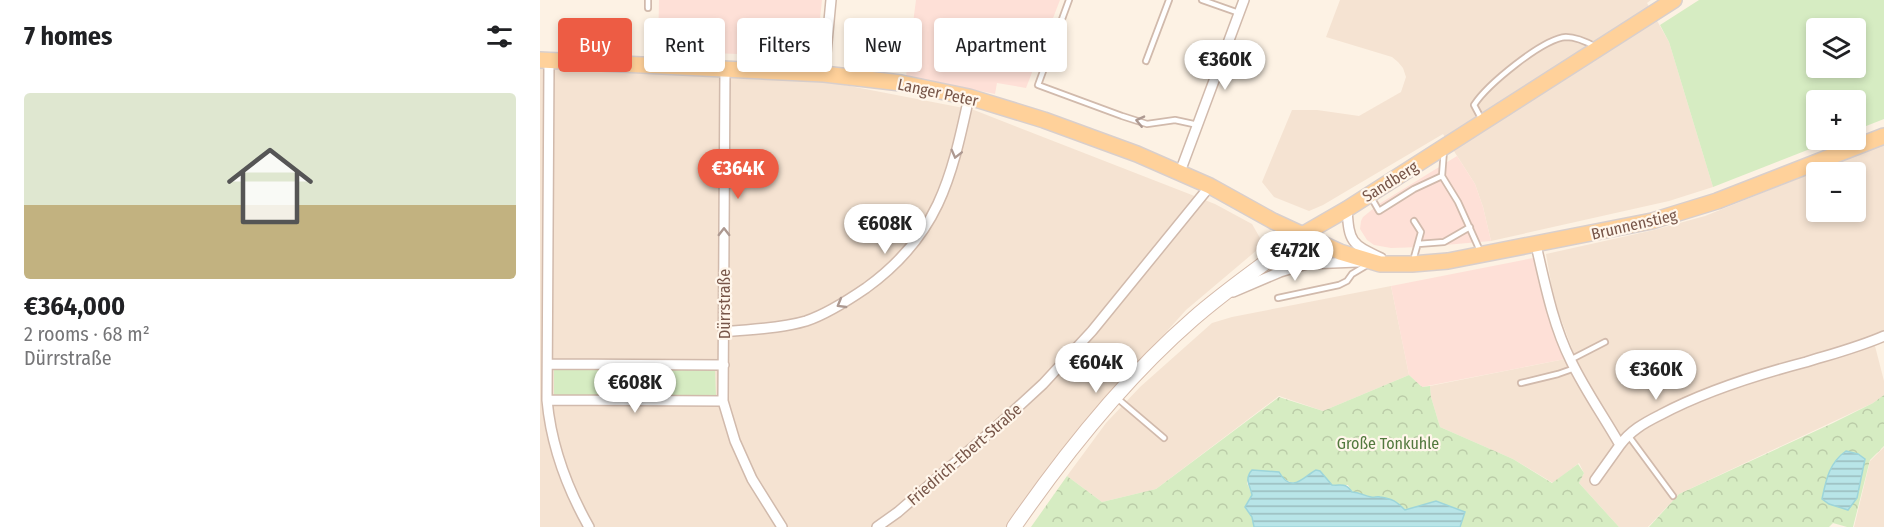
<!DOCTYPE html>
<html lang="en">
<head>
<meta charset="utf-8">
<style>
	body { margin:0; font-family:"Fira Sans Condensed",sans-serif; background:#f6f6f6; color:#202124; height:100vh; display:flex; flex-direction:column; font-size:22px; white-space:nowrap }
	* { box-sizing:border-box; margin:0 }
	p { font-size:20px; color:#757577 }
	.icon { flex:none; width:33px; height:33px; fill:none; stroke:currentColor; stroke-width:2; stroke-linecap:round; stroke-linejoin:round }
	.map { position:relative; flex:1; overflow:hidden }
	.details { display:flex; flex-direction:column; background:#fff; width:540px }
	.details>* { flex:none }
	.guide { position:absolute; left:18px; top:18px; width:570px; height:54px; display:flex; gap:12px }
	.buttons { position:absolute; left:1266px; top:18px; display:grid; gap:12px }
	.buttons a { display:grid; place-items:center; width:60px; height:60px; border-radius:6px; background:#fff; box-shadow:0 3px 9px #0003; font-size:30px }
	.price { position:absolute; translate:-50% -51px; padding:0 14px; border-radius:21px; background:#fff; color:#222; font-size:20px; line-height:39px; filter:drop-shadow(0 2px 3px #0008) }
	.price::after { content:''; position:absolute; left:50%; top:36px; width:18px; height:14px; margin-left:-9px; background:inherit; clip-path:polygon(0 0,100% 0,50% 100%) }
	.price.selected { background:#ed5c44; color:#fff }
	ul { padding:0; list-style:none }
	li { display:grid; align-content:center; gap:12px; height:318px; padding:0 24px }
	li span { display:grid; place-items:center; height:186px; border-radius:6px; color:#555 }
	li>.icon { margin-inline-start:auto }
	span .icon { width:108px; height:108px; fill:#fffc; stroke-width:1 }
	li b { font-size:26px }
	h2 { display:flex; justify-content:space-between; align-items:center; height:72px; padding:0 24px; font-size:26px }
	.pill { padding:0 21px; border-radius:6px; background:#fff; box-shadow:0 3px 9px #0003; font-size:21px; line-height:54px }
	.pill.selected { background:#ed5c44; color:#fff }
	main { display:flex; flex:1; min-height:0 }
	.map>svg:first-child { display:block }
	.residential { fill:#f5e3d2; fill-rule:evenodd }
	.commercial { fill:#fee0d7 }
	.green { fill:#d6ecc2; fill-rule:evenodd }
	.forest { fill:url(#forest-crowns) }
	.water { fill:url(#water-rules); stroke:#9dd5da; stroke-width:1.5 }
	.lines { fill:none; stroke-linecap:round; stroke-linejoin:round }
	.service-casing { stroke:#d1baac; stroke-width:8 }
	.minor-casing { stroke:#d1baac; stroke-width:12 }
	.secondary-casing { stroke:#d5baaa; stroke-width:16 }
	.primary-casing { stroke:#d9cfcc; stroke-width:18 }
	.service { stroke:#fff; stroke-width:4.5 }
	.minor { stroke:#fff; stroke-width:9 }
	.secondary { stroke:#fff; stroke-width:14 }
	.primary { stroke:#ffd19a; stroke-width:15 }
	.oneway { stroke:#ad9991 }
	.labels { text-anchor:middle; stroke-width:4.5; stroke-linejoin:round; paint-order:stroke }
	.street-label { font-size:16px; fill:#775548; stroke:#fff6eb }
	.park-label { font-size:16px; fill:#52783d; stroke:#fff6eb }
</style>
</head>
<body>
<main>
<section class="details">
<h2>7 homes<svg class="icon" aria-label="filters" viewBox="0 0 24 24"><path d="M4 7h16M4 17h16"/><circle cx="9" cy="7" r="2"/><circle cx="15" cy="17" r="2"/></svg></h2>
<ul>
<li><span style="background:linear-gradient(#dfe7d0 60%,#c2b280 0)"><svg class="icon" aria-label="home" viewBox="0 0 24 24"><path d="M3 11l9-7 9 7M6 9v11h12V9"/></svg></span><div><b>€364,000</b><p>2 rooms · 68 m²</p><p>Dürrstraße</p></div></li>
</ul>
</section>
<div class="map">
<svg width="1344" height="527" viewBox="0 0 1344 527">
	<defs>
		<pattern id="forest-crowns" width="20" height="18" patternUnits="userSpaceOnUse" patternTransform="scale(1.5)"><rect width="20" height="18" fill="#d6ecc2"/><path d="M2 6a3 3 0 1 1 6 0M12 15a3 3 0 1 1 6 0" fill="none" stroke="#bbcca8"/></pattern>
		<pattern id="water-rules" width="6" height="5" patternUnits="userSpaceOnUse" patternTransform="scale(1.5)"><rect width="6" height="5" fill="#b8e5e8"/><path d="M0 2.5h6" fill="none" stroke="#9abcbe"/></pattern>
	</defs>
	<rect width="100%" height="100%" fill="#fdf2e4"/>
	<path class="residential" d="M800,0H1111L1107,3L1129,42L1173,187L1129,201L951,241L943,207L935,184L903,134L783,205L769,211L734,197L722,182L752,110H777L819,116L861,92L866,77L863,68L858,62L852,57L786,37Z
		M0,67L90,69L289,82L434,110L675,204L712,224L720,238L717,250L646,310L583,380L469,527H0ZM175,369L176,395L14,394Z
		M1344,144V341L1335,346L1344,381V395L1333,403L1139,494L1108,527H1079L1039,483L1044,473L1039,463L1013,483L973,459L900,427L891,397L890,386L1035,357L1014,300L1006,254L1114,230L1165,216ZM1276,172H1316V212H1276Z
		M851,286L869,375L783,411L739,396L616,489L562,502L527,476L566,423L600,387L672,323L692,317Z
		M1344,447V527H1314L1330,461Z"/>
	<path class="commercial" d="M119,0H282L276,57L118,51Z
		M376,0H520L486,88L457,83L455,94L366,76Z
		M917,156L935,184L943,207L951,241L882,247L851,248L834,245L827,240L820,229L821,221L823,217L839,204Z
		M993,258L1010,316L1025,359L882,387L869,375L851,286Z"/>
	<path class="green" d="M1159,0H1344V119L1316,130V100H1276V140H1293L1173,187L1129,42L1120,25ZM1316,28V68H1276V28Z
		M14,368L175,369L176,395H14Z"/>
	<path class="forest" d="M869,375L882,387L890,386L891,397L900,427L973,459L1012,483L1038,464L1044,473L1039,483L1079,527H920L925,512L896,501L865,510C857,502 852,499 840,497C837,496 834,498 831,497C824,496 820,492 812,492L808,485H792L780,471L776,470C754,484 757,489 733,471L725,472L712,470L707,483L712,495L705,507L712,517L714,527H491L527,476L562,502L616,489L739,397L783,411Z
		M1344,395V446L1330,460L1313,527H1307L1293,523L1289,527H1109L1139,494L1293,423L1333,403Z"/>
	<path class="water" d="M1306,451L1318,454L1325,459L1317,498L1308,510L1289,504L1282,499C1286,480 1289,463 1306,451Z
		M712,470L739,472C752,495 764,476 776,470L780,471L792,485C802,486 805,482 812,492C820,492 824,496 831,497C834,498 837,496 840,497C853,499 856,501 865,510L896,501L925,512L920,527H714L712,517L705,507L712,495C710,485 704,479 712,470Z"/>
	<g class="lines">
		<g class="service-casing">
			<path id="service" d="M529,0L498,85L582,116L607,124L635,120L658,125
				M662,0L699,13
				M108,8V0
				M606,61L629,0
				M942,120L934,105C947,85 1002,39 1026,37C1037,37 1047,42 1056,47
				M904,150L902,176L918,202L941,253
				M831,197L839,211L874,189L902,176
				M878,244L904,242L930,227
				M873,261L881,232L874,221
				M738,298L799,285L807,281L812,274L827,265
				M1030,360L1065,342
				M981,383L1018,374L1035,368
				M577,398L624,438
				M1088,435L1133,496"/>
		</g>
		<g class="minor-casing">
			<path id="minor" d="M9,61L7,400C11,444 27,488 49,527
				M185,68L183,401L195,441L212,479L242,527
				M284,74L291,0
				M640,172L704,0
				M807,209C809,242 811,244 841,258
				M996,245C1005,284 1013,325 1031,361C1045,390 1064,417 1080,445C1090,431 1104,423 1120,415C1165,391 1216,375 1266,362C1292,354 1319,347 1344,336
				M693,292L740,272L767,264L818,262
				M184,332C211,329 239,329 266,321C287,314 307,301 326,288C398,236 411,180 429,97
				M8,364L184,365
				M7,400L183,401
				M1055,480L1080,445
				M337,527L358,512L454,429L503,384L552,331L670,186"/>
		</g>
		<g class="secondary-casing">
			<path id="secondary" d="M474,527C526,452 584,379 653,319C687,289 726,263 762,235"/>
		</g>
		<g class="primary-casing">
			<path id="primary" d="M0,60L284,74L361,83L429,97L504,120L597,154L670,186L733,221L800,252L840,264H872L908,261L1112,221L1177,201L1344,136
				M762,235L807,209L1134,0"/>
		</g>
		<use href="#service" class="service"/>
		<use href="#minor" class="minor"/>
		<use href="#secondary" class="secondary"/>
		<use href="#primary" class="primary"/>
	</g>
	<defs><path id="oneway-chevron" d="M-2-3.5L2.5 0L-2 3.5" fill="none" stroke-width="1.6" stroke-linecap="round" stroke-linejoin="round" transform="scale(1.5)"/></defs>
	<g class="oneway">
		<use href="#oneway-chevron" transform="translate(600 121) rotate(-167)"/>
		<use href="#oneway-chevron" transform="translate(416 154) rotate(104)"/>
		<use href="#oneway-chevron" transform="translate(184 232) rotate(-90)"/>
		<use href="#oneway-chevron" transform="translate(301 304) rotate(150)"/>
	</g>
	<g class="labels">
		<g class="street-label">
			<text transform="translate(398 92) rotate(12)" y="6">Langer Peter</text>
			<text transform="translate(850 181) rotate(-32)" y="6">Sandberg</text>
			<text transform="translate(1094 224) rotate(-13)" y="6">Brunnenstieg</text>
			<text transform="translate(184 304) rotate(-90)" y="6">Dürrstraße</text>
			<text transform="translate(424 454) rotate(-41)" y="6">Friedrich-Ebert-Straße</text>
		</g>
		<g class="park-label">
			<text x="848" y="449">Große Tonkuhle</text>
		</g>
	</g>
</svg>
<div class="buttons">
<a><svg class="icon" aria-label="layers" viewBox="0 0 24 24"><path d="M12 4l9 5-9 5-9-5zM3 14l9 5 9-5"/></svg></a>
<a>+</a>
<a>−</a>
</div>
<b class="price" style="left:685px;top:91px">€360K</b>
<b class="price selected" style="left:198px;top:200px">€364K</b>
<b class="price" style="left:345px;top:255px">€608K</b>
<b class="price" style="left:755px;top:282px">€472K</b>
<b class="price" style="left:556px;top:394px">€604K</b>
<b class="price" style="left:1116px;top:401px">€360K</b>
<b class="price" style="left:95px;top:414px">€608K</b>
<div class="guide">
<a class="pill selected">Buy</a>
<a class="pill">Rent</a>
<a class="pill">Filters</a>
<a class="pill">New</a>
<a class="pill">Apartment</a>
</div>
</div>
</main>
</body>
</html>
